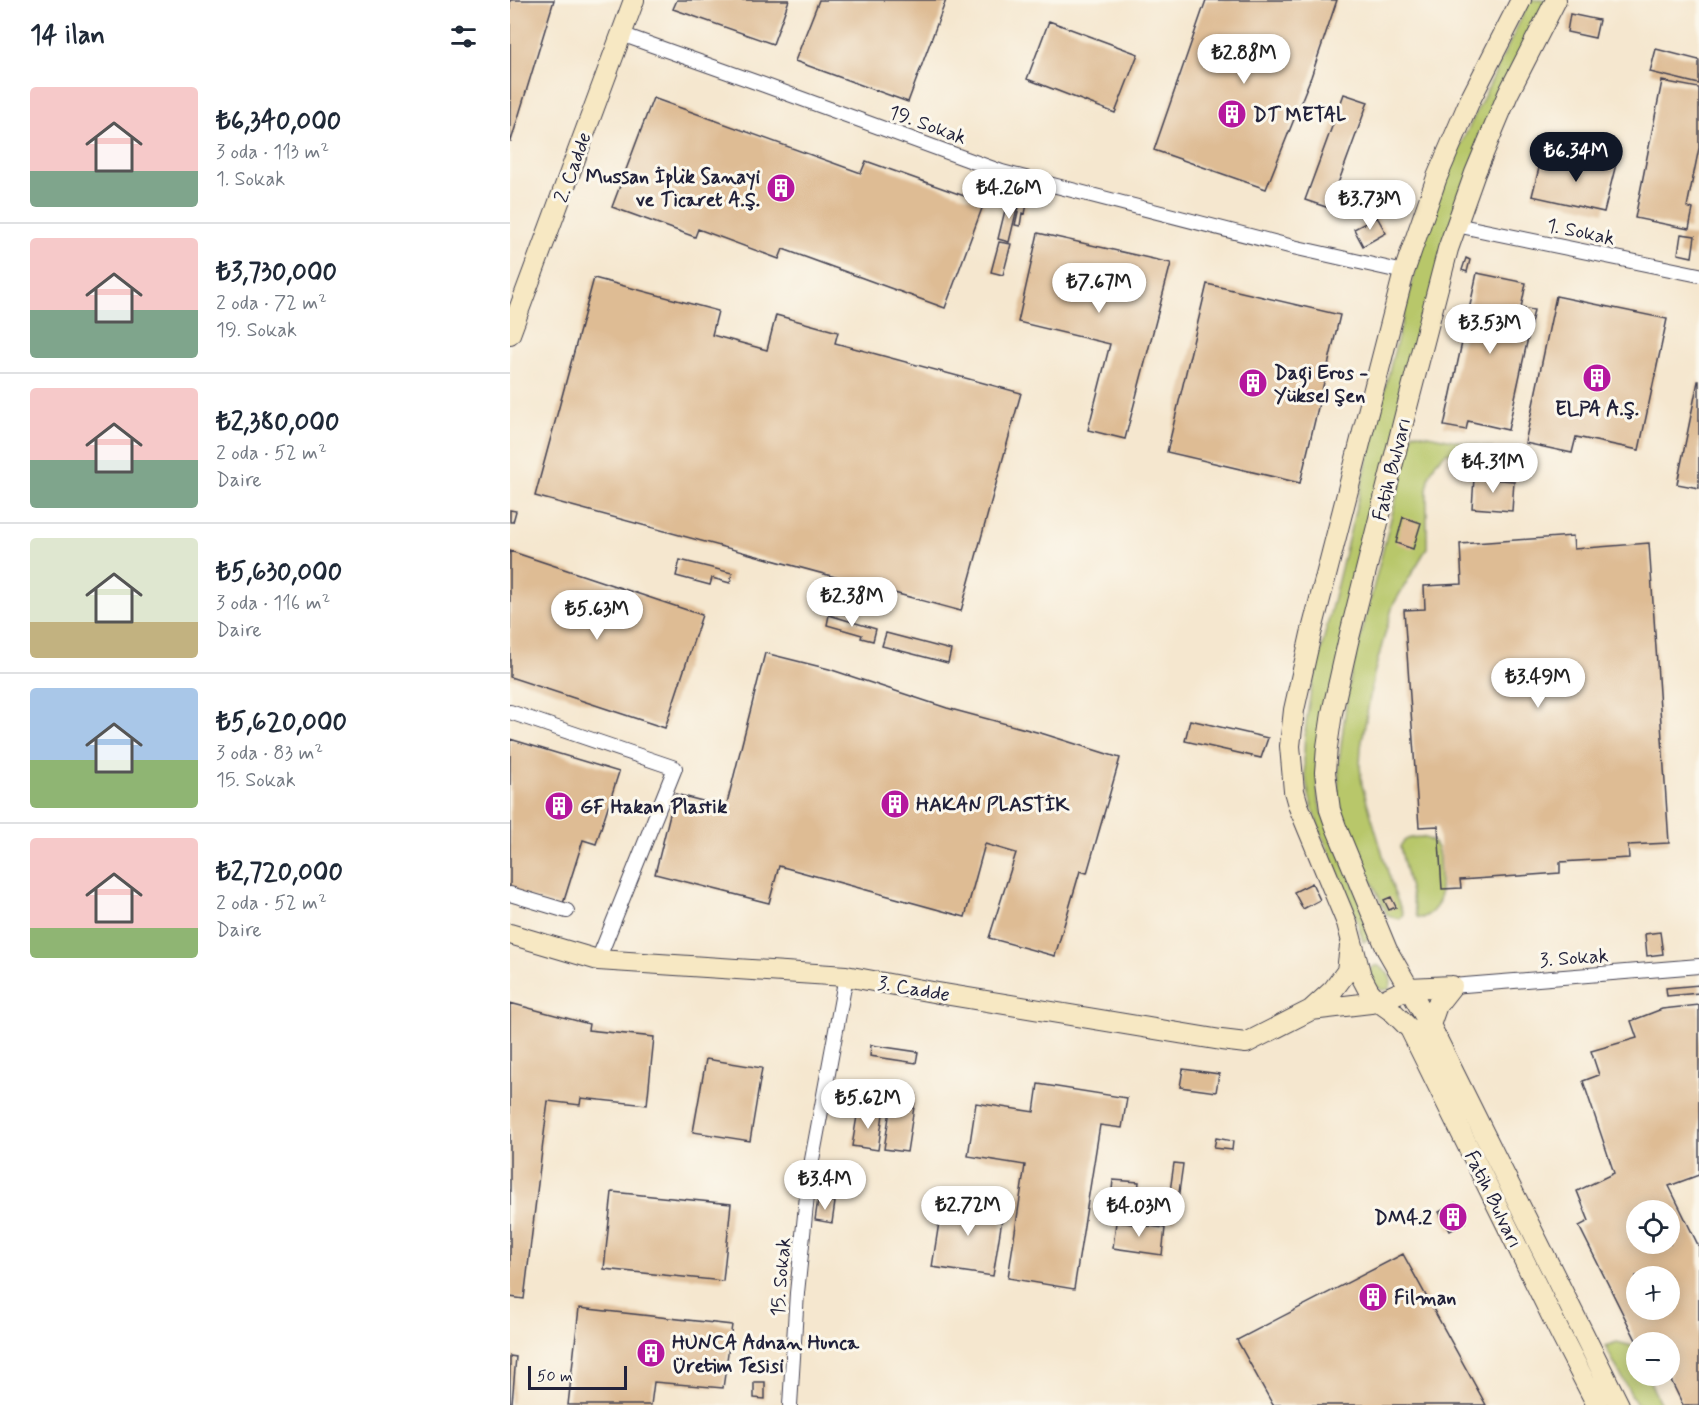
<!DOCTYPE html>
<html lang="tr">
<head>
<meta charset="utf-8">
<style>
	body { margin:0; font-family:Mynerve,sans-serif; background:#f2f2f3; color:#1f2937; height:100vh; display:flex; flex-direction:column; font-size:22px; white-space:nowrap }
	* { box-sizing:border-box; margin:0 }
	p { font-size:20px; color:#747a83 }
	.icon { flex:none; width:33px; height:33px; fill:none; stroke:currentColor; stroke-width:2; stroke-linecap:round; stroke-linejoin:round }
	.map { position:relative; flex:1; overflow:hidden }
	.details { display:flex; flex-direction:column; background:#fff; width:510px }
	.details>* { flex:none }
	.controls { position:absolute; left:1116px; top:1200px; display:grid; gap:12px }
	.controls a { display:grid; place-items:center; width:54px; height:54px; border-radius:50%; background:#fff; box-shadow:0 3px 15px #0003; font-size:30px }
	.scale { position:absolute; left:18px; bottom:15px; width:99px; box-sizing:border-box; padding-left:6px; border:3px solid #22223b; border-top:0; font-size:16px; line-height:21px; white-space:nowrap; color:#22223b; -webkit-text-stroke:4px #fbf7ec; paint-order:stroke }
	.price { position:absolute; translate:-50% -51px; padding:0 14px; border-radius:21px; background:#fff; color:#222; font-size:20px; line-height:39px; filter:drop-shadow(0 2px 3px #0008) }
	.price::after { content:''; position:absolute; left:50%; top:36px; width:18px; height:14px; margin-left:-9px; background:inherit; clip-path:polygon(0 0,100% 0,50% 100%) }
	.price.selected { background:#111827; color:#fff }
	ul { padding:0; list-style:none }
	li { display:flex; align-items:center; gap:18px; height:150px; padding:0 30px }
	li+li { border-top:2px solid #e0e1e3 }
	li span { display:grid; place-items:center; flex:none; width:168px; height:120px; border-radius:6px; color:#555 }
	li>.icon { margin-inline-start:auto }
	span .icon { width:72px; height:72px; fill:#fffc; stroke-width:1 }
	li b { font-size:26px }
	h2 { display:flex; justify-content:space-between; align-items:center; height:72px; padding:0 30px; font-size:26px }
	main { display:flex; flex:1; min-height:0 }
	.map>svg:first-child { display:block }
	.green { fill:#b8c76a; stroke:#6d7452; stroke-width:1.5 }
	.building { fill:#debc94; fill-rule:evenodd }
	.lines { fill:none; stroke-linecap:round; stroke-linejoin:round }
	.street-casing { stroke:#424051; stroke-width:16 }
	.secondary-casing { stroke:#424051; stroke-width:22 }
	.street { stroke:#fff; stroke-width:14 }
	.secondary { stroke:#f7e8c3; stroke-width:20 }
	.labels { text-anchor:middle; stroke-width:6; stroke-linejoin:round; paint-order:stroke }
	.poi-label { font-size:20px; font-weight:bold; fill:#22223b; stroke:#fbf7ec; text-anchor:start }
	.street-label { font-size:20px; fill:#22223b; stroke:#fbf7ec }
</style>
</head>
<body>
<main>
<section class="details">
<h2>14 ilan<svg class="icon" aria-label="filters" viewBox="0 0 24 24"><path d="M4 7h16M4 17h16"/><circle cx="9" cy="7" r="2"/><circle cx="15" cy="17" r="2"/></svg></h2>
<ul>
<li><span style="background:linear-gradient(#f6c9c9 70%,#7fa58c 0)"><svg class="icon" aria-label="home" viewBox="0 0 24 24"><path d="M3 11l9-7 9 7M6 9v11h12V9"/></svg></span><div><b>₺6,340,000</b><p>3 oda · 113 m²</p><p>1. Sokak</p></div></li>
<li><span style="background:linear-gradient(#f6c9c9 60%,#7fa58c 0)"><svg class="icon" aria-label="home" viewBox="0 0 24 24"><path d="M3 11l9-7 9 7M6 9v11h12V9"/></svg></span><div><b>₺3,730,000</b><p>2 oda · 72 m²</p><p>19. Sokak</p></div></li>
<li><span style="background:linear-gradient(#f6c9c9 60%,#7fa58c 0)"><svg class="icon" aria-label="home" viewBox="0 0 24 24"><path d="M3 11l9-7 9 7M6 9v11h12V9"/></svg></span><div><b>₺2,380,000</b><p>2 oda · 52 m²</p><p>Daire</p></div></li>
<li><span style="background:linear-gradient(#dfe7d0 70%,#c2b280 0)"><svg class="icon" aria-label="home" viewBox="0 0 24 24"><path d="M3 11l9-7 9 7M6 9v11h12V9"/></svg></span><div><b>₺5,630,000</b><p>3 oda · 116 m²</p><p>Daire</p></div></li>
<li><span style="background:linear-gradient(#a9c7e8 60%,#8fb573 0)"><svg class="icon" aria-label="home" viewBox="0 0 24 24"><path d="M3 11l9-7 9 7M6 9v11h12V9"/></svg></span><div><b>₺5,620,000</b><p>3 oda · 83 m²</p><p>15. Sokak</p></div></li>
<li><span style="background:linear-gradient(#f6c9c9 75%,#8fb573 0)"><svg class="icon" aria-label="home" viewBox="0 0 24 24"><path d="M3 11l9-7 9 7M6 9v11h12V9"/></svg></span><div><b>₺2,720,000</b><p>2 oda · 52 m²</p><p>Daire</p></div></li>
</ul>
</section>
<div class="map">
<svg width="1189" height="1405" viewBox="0 0 1189 1405">
	<rect width="100%" height="100%" fill="#fbf7ec"/>
	<filter id="ink" filterUnits="userSpaceOnUse"><feTurbulence type="fractalNoise" baseFrequency=".0167" numOctaves="2"/><feDisplacementMap in="SourceGraphic" scale="12" xChannelSelector="R" yChannelSelector="G"/><feConvolveMatrix kernelMatrix="1 2 1 2 8 2 1 2 1" color-interpolation-filters="sRGB"/></filter>
	<filter id="wash" filterUnits="userSpaceOnUse"><feTurbulence type="fractalNoise" baseFrequency=".008" numOctaves="4" result="noise"/><feDisplacementMap in="SourceGraphic" scale="24" xChannelSelector="R" yChannelSelector="G"/><feGaussianBlur stdDeviation="1.35" result="paint"/><feColorMatrix in="noise" values="0 0 0 0 0 0 0 0 0 0 0 0 0 0 0 0 0 1.4 0 .05"/><feComposite in="paint" operator="in"/></filter>
	<g filter="url(#wash)">
		<rect width="100%" height="100%" fill="#f5e7cf"/>
		<path class="green" d="M1020,0H1038L974,130L807,770L808,799L813,815L866,935L853,942C840,884 802,833 795,773C792,746 796,718 801,691L882,360L918,222L951,144Z
			M903,432L982,448L980,455L966,456L947,452L936,453L926,462L920,474L917,489V548L883,605L864,674L851,747L850,766L852,785L884,892L893,914L890,919L878,916L836,827L828,797L829,761L839,683Z
			M912,837C919,839 924,841 927,848C930,855 931,894 929,901C926,909 919,915 912,918L907,917L905,910L890,847C894,837 902,838 912,837Z
			M867,965C876,970 885,978 879,989L872,990L866,986L859,971L862,967Z
			M1107,1342L1122,1346L1126,1354V1376H1137L1151,1405H1127L1095,1346Z"/>
		<g id="blocks">
			<path class="building" d="M0,0H44L1,141H0Z
				M167,0H279L263,44L163,9Z
				M309,0H436L398,102L285,61Z
				M696,0H827L801,77L756,189L644,150Z
				M1060,14L1089,20L1085,38L1057,32Z
				M539,21L628,54L605,113L517,79Z
				M1146,49L1189,60V84L1140,72Z
				M1152,81L1189,88V148L1177,207L1183,209L1179,229L1125,218Z
				M834,94L858,102L819,208L795,200Z
				M143,98L351,173L356,161L474,203L435,308L273,249L269,259L188,229L185,237L102,207Z
				M1071,156L1106,164L1094,212L1022,196L1031,160L1068,169Z
				M498,198L509,200L499,242L488,239Z
				M510,203L517,204L515,214L512,213L510,226L505,225Z
				M867,217L876,233L853,246L844,229Z
				M528,233L661,263L615,439L578,430L600,344L508,322Z
				M1171,234L1185,236L1182,257L1168,254Z
				M489,242L501,244L493,275L481,272Z
				M956,258L960,260L957,272L952,270Z
				M967,273L1016,283L1011,308L1024,310L998,430L958,421L956,430L934,426Z
				M84,278L208,311L202,335L257,350L266,315L328,332L325,343L511,393L451,611L25,496Z
				M697,284L830,315L790,483L657,452Z
				M1046,296L1157,319L1129,450L1066,437L1062,453L1015,443Z
				M1188,381H1189V488L1167,484Z
				M964,478L1004,481L1002,511L962,508Z
				M0,510L6,511L3,522H0Z
				M893,517L911,523L903,549L886,543Z
				M1063,536L1064,549L1139,543L1159,843L1118,845L1119,858L1050,862V873L950,880L951,888L932,889L928,826L909,827L894,610L915,609L914,586L952,584L950,544Z
				M0,551L192,615L155,728L0,677Z
				M170,560L222,573L220,583L202,578L200,585L166,576Z
				M319,615L366,629L363,641L351,638L352,635L317,625Z
				M376,633L441,650L438,663L372,646Z
				M255,653L319,669L437,708L534,734L610,758L577,873L570,871L545,956L479,938L506,853L475,844L455,917L269,866L259,903L145,874L165,794L216,807Z
				M680,720L758,738L751,758L675,741Z
				M0,739L109,772L86,844L73,840L52,907L0,891Z
				M802,883L810,900L793,909L784,892Z
				M881,897L886,907L879,910L874,900Z
				M1150,932L1153,954L1137,956L1135,934Z
				M1189,985V993L1157,996L1156,988Z
				M0,1003L79,1024L78,1030L144,1037L137,1105L71,1098L70,1105L38,1101L14,1299L0,1297Z
				M1189,1005V1175L1159,1186L1189,1247V1405H1173L1159,1376L1160,1342H1142L1140,1338L1127,1342L1069,1226L1079,1221L1067,1191L1104,1173L1073,1081L1089,1075L1081,1051L1127,1038L1121,1021L1152,1009ZM1126,1210H1160V1244H1126ZM1126,1276H1160V1310H1126Z
				M361,1045L408,1052L406,1063L360,1056Z
				M196,1059L252,1068L240,1141L183,1132Z
				M673,1069L709,1074L706,1092L670,1087Z
				M528,1084L617,1098L612,1128L590,1125L564,1289L498,1278L515,1165L458,1156L466,1103L524,1112Z
				M383,1091L406,1094L397,1152L374,1149Z
				M348,1110L373,1114L368,1150L342,1146Z
				M706,1138L723,1141L722,1150L704,1148Z
				M664,1163L673,1164L665,1221L656,1220Z
				M603,1180L629,1182L625,1221L599,1219Z
				M102,1192L221,1204L213,1281L94,1269Z
				M433,1197L494,1207L483,1276L422,1267Z
				M308,1199L325,1202L322,1223L305,1220Z
				M945,1203L956,1222L940,1231L929,1212Z
				M606,1222L655,1228L652,1255L603,1248Z
				M893,1254L976,1405H763L727,1340Z
				M69,1308L222,1325L213,1388L144,1382L141,1405H58Z
				M0,1356L6,1357L2,1403H0Z
				M244,1382H255V1399L244,1398Z"/>
		</g>
	</g>
	<g filter="url(#ink)">
		<use href="#blocks" fill-opacity="0" stroke="#424051" stroke-width="1.5"/>
		<g class="lines">
			<g class="street-casing">
				<path id="street" d="M111,34L254,85L492,172L783,247L894,272
					M946,225L1189,275
					M0,712L165,768L88,960
					M0,894L57,911
					M942,986L1189,966
					M280,1405L287,1293L299,1176L336,976"/>
			</g>
			<g class="secondary-casing">
				<path id="secondary" d="M1011,0L960,100L927,177L894,272L801,634L784,710L780,746L784,791L788,805L837,923L851,976L859,991L869,1002L883,1012L900,1029L1050,1333L1087,1405
					M1046,0L998,94L965,173L938,249L896,411L838,642L822,713L817,747L815,772L820,810L826,827L877,950L920,1025L1109,1405
					M0,334L124,0
					M0,934L88,960L336,976L428,993L711,1040L736,1043L801,1010L823,990L837,971L840,946
					M801,1010L869,1002L899,988L942,986
					M920,1025L927,1005L942,986"/>
			</g>
			<use href="#street" class="street"/>
			<use href="#secondary" class="secondary"/>
		</g>
	</g>
	<defs>
		<g id="building-disc" transform="scale(1.5)"><circle r="9.5" fill="#b5179e" stroke="#fbf7ec"/><path d="M-4-6H4V6H1V3H-1V6H-4ZM-2.5-4.3h1.7v1.8h-1.7ZM.8-4.3h1.7v1.8H.8ZM-2.5-1h1.7V.8h-1.7ZM.8-1h1.7V.8H.8Z" fill="#fff"/></g>
	</defs>
	<g fill-rule="evenodd">
		<use href="#building-disc" x="722" y="114"/>
		<use href="#building-disc" x="271" y="188"/>
		<use href="#building-disc" x="1087" y="378"/>
		<use href="#building-disc" x="743" y="383"/>
		<use href="#building-disc" x="385" y="804"/>
		<use href="#building-disc" x="49" y="806"/>
		<use href="#building-disc" x="943" y="1217"/>
		<use href="#building-disc" x="863" y="1297"/>
		<use href="#building-disc" x="141" y="1353"/>
	</g>
	<g class="labels">
		<g class="poi-label">
			<text x="743" y="121">DT METAL</text>
			<text x="250" y="183" text-anchor="end">Mussan İplik Sanayi<tspan x="250" dy="23">ve Ticaret A.Ş.</tspan></text>
			<text x="764" y="379">Dagi Eros -<tspan x="764" dy="23">Yüksel Şen</tspan></text>
			<text x="1087" y="415" text-anchor="middle">ELPA A.Ş.</text>
			<text x="406" y="811">HAKAN PLASTİK</text>
			<text x="70" y="813">GF Hakan Plastik</text>
			<text x="922" y="1224" text-anchor="end">DM4.2</text>
			<text x="884" y="1304">Filman</text>
			<text x="162" y="1349">HUNCA Adnan Hunca<tspan x="162" dy="23">Üretim Tesisi</tspan></text>
		</g>
		<g class="street-label">
			<text transform="translate(418 124) rotate(20)" y="7">19. Sokak</text>
			<text transform="translate(62 167) rotate(-70)" y="7">2. Cadde</text>
			<text transform="translate(1071 231) rotate(12)" y="7">1. Sokak</text>
			<text transform="translate(881 469) rotate(-76)" y="7">Fatih Bulvarı</text>
			<text transform="translate(1064 957) rotate(-4)" y="7">3. Sokak</text>
			<text transform="translate(404 988) rotate(10)" y="7">3. Cadde</text>
			<text transform="translate(984 1199) rotate(64)" y="7">Fatih Bulvarı</text>
			<text transform="translate(270 1277) rotate(-85)" y="7">15. Sokak</text>
		</g>
	</g>
</svg>
<div class="controls">
<a><svg class="icon" aria-label="locate" viewBox="0 0 24 24"><circle cx="12" cy="12" r="6"/><path d="M12 2v4M12 18v4M2 12h4M18 12h4"/></svg></a>
<a>+</a>
<a>−</a>
</div>
<div class="scale">50 m</div>
<b class="price" style="left:734px;top:85px">₺2.88M</b>
<b class="price selected" style="left:1066px;top:183px">₺6.34M</b>
<b class="price" style="left:499px;top:220px">₺4.26M</b>
<b class="price" style="left:860px;top:231px">₺3.73M</b>
<b class="price" style="left:589px;top:314px">₺7.67M</b>
<b class="price" style="left:980px;top:355px">₺3.53M</b>
<b class="price" style="left:983px;top:494px">₺4.31M</b>
<b class="price" style="left:342px;top:628px">₺2.38M</b>
<b class="price" style="left:87px;top:641px">₺5.63M</b>
<b class="price" style="left:1028px;top:709px">₺3.49M</b>
<b class="price" style="left:358px;top:1130px">₺5.62M</b>
<b class="price" style="left:315px;top:1211px">₺3.4M</b>
<b class="price" style="left:458px;top:1237px">₺2.72M</b>
<b class="price" style="left:629px;top:1238px">₺4.03M</b>
</div>
</main>
</body>
</html>
